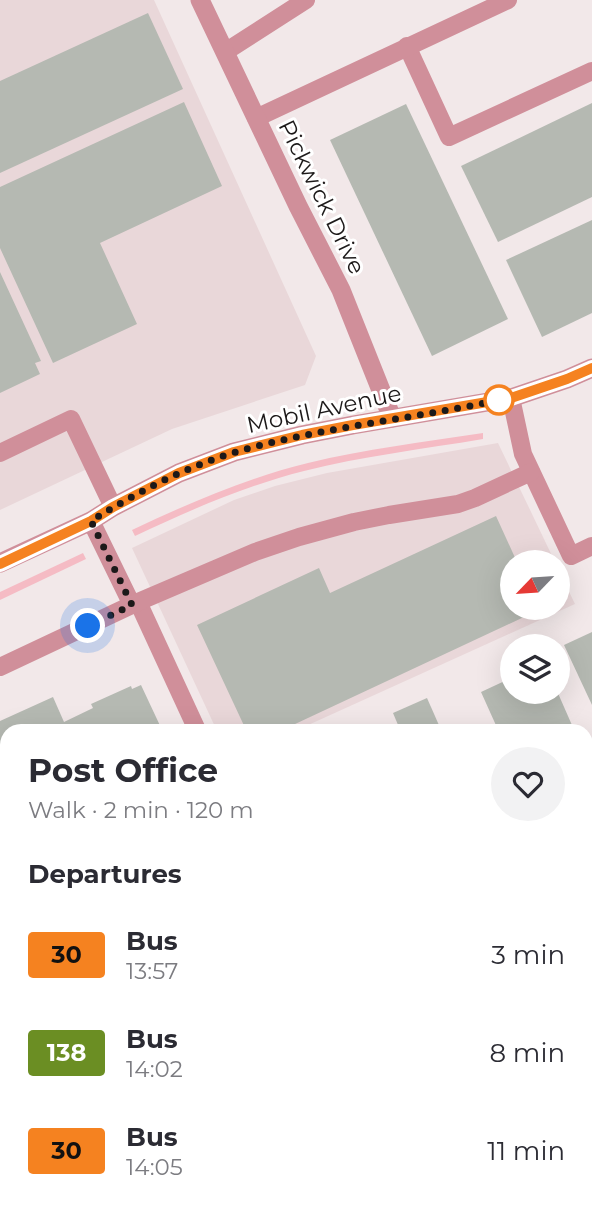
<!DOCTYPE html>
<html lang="en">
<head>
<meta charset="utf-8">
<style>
  :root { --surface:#fff; --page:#f2f2f3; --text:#2b2b33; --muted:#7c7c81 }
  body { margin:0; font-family:Montserrat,sans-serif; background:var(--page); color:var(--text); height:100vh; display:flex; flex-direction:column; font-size:26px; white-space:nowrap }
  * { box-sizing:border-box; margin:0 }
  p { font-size:23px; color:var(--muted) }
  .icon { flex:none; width:38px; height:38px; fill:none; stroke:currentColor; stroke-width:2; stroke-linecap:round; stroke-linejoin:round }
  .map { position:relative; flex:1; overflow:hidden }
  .sheet { position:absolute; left:0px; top:724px; width:593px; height:492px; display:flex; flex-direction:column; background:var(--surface); border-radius:21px 21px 0 0; box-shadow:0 7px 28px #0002 }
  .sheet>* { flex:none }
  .badge { padding:0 14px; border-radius:5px; font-size:24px; line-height:46px }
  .needle { width:46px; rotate:245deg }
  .tools { position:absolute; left:500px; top:550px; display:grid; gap:14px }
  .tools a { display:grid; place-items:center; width:70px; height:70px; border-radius:50%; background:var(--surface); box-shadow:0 7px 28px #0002; font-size:35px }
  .you { position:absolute; width:35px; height:35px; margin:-18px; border:5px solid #fff; border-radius:50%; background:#1a73e8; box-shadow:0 0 0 10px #1a73e833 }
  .map>.badge { position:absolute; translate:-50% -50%; box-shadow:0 0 0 4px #fff }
  h2 { padding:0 28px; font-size:26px; line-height:63px }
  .round { display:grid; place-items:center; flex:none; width:74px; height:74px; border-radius:37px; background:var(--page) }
  .headline { display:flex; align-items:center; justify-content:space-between; height:119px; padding:0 28px }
  h1 { font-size:33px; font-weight:700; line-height:52px }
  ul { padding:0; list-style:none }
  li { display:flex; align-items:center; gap:21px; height:98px; padding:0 28px }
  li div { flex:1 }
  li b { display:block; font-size:26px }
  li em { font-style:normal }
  li .badge { min-width:77px; font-weight:700; text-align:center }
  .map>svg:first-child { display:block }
</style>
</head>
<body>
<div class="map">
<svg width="592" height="1216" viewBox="0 0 592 1216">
  <rect width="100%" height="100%" fill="#f2e8e9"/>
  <!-- built -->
  <g fill="#e9d7d9">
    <polygon points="0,0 154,0 316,356 305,385 172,429 0,510"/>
    <polygon points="498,443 555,562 513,562 513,607 558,607 558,569 575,604 295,731 217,731 132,548 234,500 275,486 327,473"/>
  </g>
  <!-- green -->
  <g fill="#f5bbc4">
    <path d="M 483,433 L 483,439 C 424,449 363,456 304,471 C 245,486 190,510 135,536 L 132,530 C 189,503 247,478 308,463 C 365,449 424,442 483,433 Z"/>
    <polygon points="83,553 86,559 0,600 0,592"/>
  </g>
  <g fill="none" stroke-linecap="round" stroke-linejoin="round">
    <!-- stream -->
    <g stroke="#a05e6a" stroke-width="10">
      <polyline points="0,901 7,916"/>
      <polyline points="145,1209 149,1216"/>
    </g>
  </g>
  <!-- building -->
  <g fill="#b5b9b2">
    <polygon points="148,13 183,89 0,173 0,81"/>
    <polygon points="184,102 222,186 100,243 137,324 53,363 0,248 0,187"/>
    <polygon points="592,103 592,197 498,242 461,166"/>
    <polygon points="406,104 508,319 432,356 330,140"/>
    <polygon points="592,220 592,313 542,337 506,260"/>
    <polygon points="0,272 41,361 35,363 40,374 0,393"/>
    <polygon points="496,516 517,562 513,562 513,607 538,607 539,610 278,732 247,732 197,625 319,568 330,593"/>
    <polygon points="592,632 592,705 564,645"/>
    <polygon points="513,677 513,691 557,691 575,732 499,732 481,692"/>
    <polygon points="141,685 163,732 7,732 7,811 2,801 5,799 0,787 0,721 53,697 64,722 93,708 91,704 131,686 132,689"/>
    <polygon points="427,698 442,732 401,732 393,713"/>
    <polygon points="592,881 592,970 589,963 586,965 586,901 591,899 586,889 586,884"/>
    <polygon points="591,1054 592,1056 592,1133 586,1121 586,1056"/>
    <polygon points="284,1209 329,1209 333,1216 270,1216"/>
  </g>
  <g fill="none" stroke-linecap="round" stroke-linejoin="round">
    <!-- service -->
    <g stroke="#d08f9a" stroke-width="18">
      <polyline points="407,46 449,137 592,71"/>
      <polyline points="225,52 306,0"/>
      <polyline points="256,118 508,0"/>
      <polyline points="511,398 523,454 571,556 592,546"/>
      <polyline points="0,453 71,419 113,507"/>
      <polyline points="91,521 132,605"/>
      <polyline points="138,602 198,732"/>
      <polyline points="0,667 138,602 255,552 299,537 354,522 389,515 458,504 475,498 531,472"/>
    </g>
    <!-- minor -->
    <g stroke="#d08f9a" stroke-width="19">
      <polyline points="200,0 298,206 341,290 392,418"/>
      <polyline points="0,563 91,521 113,507 179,473 234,452 302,435 353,425 511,398 567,379 592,368"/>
      <polyline points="586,808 592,805"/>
      <polyline points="400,1209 404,1216"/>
      <polyline points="581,1216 592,1211"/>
    </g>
    <!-- secondary -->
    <g stroke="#bd6073" stroke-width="19">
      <polyline points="0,1060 7,1075"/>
      <polyline points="0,1165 7,1180"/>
      <polyline points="20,1209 24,1216"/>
      <polyline points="70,1209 73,1216"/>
    </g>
  </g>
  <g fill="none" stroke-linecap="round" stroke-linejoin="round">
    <!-- line casing -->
    <g stroke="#fff" stroke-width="16">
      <polyline id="line" points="0,564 91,521 113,507 179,473 234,452 302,435 353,425 511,398 567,379 592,368"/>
    </g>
    <!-- line -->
    <use href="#line" stroke="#f58220" stroke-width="10"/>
    <!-- walk -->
    <path stroke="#1c1919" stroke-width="7" stroke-dasharray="0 12.6" d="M 88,626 L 132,605 L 91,521 C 136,493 185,467 236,452 C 322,427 412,419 499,400"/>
  </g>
  <!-- markers -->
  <circle fill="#fff" stroke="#f58220" stroke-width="3.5" cx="499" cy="400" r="14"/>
  <g text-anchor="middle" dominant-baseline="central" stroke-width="6" stroke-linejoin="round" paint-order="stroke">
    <!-- street labels -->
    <g font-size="23" fill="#1c1919" stroke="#fff">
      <text transform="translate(322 197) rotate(64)">Pickwick Drive</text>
      <text transform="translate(324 409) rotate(-12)">Mobil Avenue</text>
    </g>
  </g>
</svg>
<div class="tools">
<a><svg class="needle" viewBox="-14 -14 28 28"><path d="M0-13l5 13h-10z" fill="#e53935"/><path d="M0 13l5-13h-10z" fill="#7c7c81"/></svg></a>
<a><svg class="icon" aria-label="layers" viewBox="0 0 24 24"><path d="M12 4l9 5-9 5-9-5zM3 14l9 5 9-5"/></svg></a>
</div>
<div class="you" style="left:88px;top:626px"></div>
<section class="sheet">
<div class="headline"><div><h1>Post Office</h1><p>Walk · 2 min · 120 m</p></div><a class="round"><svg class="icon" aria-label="heart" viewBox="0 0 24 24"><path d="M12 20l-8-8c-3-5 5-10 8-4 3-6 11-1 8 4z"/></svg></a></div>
<h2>Departures</h2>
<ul>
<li><span class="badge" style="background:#f58220;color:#111">30</span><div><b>Bus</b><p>13:57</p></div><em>3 min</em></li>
<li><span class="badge" style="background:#6b8e23;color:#fff">138</span><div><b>Bus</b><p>14:02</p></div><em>8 min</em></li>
<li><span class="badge" style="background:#f58220;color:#111">30</span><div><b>Bus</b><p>14:05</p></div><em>11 min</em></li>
</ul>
</section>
</div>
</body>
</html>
